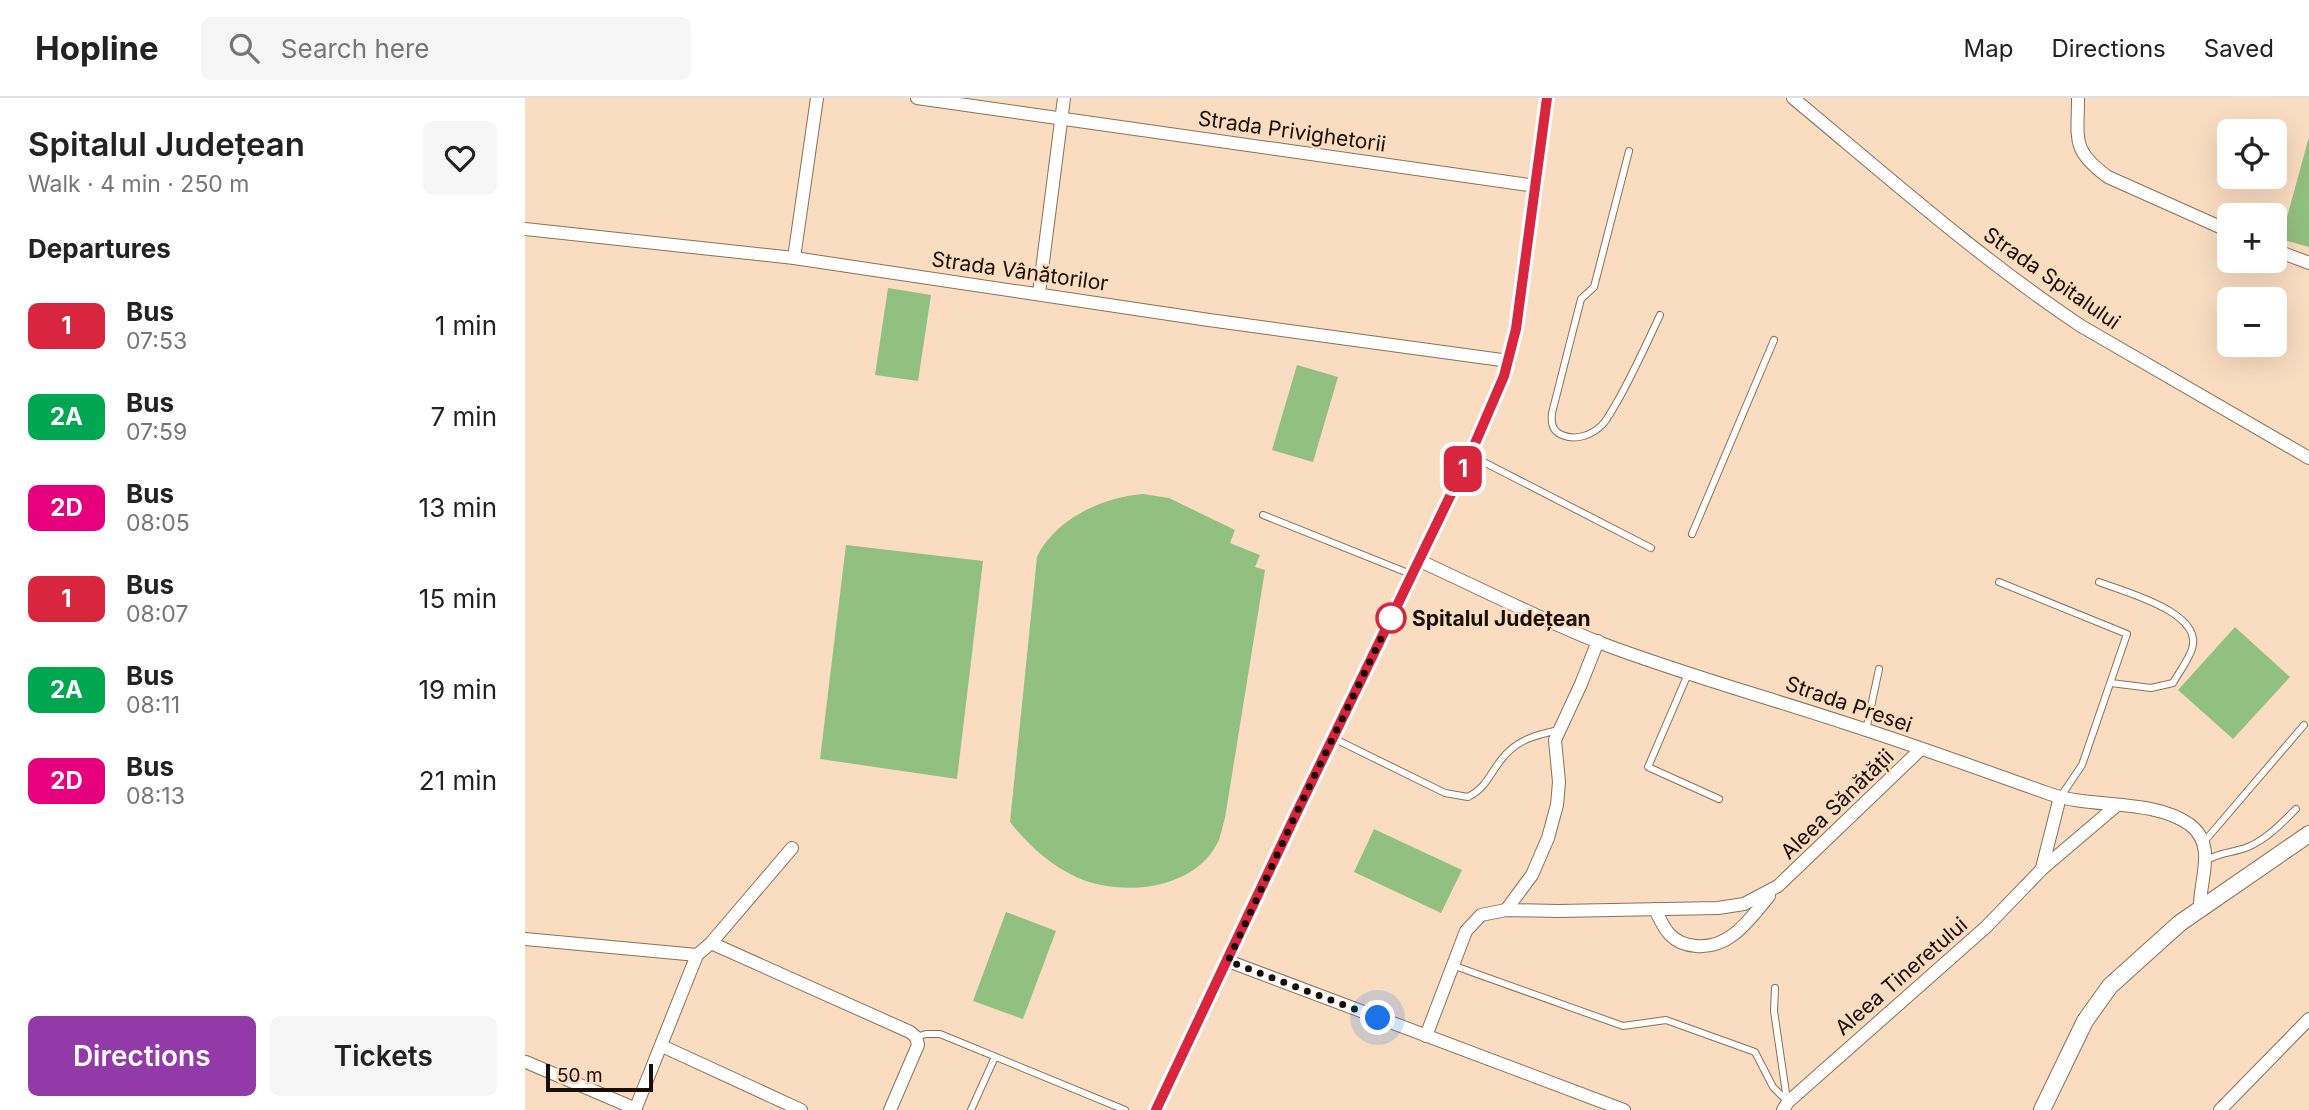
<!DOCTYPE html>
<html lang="en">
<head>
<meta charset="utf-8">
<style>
  :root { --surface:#fff; --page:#f6f6f6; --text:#222; --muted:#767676; --line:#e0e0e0; --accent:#923ba8 }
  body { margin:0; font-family:Inter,sans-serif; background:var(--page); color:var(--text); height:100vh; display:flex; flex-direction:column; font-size:26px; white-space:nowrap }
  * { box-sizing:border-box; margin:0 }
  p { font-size:23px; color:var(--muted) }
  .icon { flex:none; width:38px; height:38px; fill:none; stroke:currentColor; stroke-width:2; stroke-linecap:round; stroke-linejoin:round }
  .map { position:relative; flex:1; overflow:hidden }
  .sheet { display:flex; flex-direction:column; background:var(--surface); width:525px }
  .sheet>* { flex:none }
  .badge { padding:0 14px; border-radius:10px; font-size:24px; line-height:46px }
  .controls { position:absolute; left:1692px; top:21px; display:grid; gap:14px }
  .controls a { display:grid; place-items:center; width:70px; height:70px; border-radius:10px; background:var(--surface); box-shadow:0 7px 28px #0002; font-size:35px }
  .scale { position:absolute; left:21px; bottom:18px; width:107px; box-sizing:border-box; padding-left:7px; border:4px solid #190f06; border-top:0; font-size:19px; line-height:24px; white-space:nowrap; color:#190f06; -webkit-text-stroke:5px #faddc1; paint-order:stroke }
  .you { position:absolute; width:35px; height:35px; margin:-18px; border:5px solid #fff; border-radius:50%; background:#1a73e8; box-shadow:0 0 0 10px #1a73e833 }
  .map>.badge { position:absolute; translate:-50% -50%; box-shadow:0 0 0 4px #fff }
  h2 { padding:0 28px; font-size:26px; line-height:63px }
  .round { display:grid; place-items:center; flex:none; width:74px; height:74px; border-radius:10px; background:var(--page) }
  .head { display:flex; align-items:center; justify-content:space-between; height:119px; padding:0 28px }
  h1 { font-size:33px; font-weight:600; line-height:52px }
  .action { display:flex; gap:14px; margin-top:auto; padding:14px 28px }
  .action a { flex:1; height:80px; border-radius:10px; background:var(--accent); color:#fff; font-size:28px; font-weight:600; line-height:80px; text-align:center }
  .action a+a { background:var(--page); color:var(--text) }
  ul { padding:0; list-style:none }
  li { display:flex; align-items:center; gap:21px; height:91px; padding:0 28px }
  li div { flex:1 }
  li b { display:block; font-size:26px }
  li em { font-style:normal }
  li .badge { min-width:77px; font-weight:700; text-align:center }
  header { display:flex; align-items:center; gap:42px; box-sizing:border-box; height:98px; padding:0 35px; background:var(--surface); border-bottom:2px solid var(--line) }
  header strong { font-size:33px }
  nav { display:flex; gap:38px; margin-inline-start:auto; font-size:24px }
  .search { width:490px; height:63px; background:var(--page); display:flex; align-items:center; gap:18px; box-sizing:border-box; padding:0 24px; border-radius:10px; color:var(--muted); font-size:26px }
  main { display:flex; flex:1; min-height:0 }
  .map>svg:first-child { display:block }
</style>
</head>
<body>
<header>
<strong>Hopline</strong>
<div class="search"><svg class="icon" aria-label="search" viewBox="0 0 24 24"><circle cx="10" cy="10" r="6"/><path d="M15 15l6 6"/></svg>Search here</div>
<nav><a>Map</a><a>Directions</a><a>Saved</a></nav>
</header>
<main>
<section class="sheet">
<div class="head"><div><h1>Spitalul Județean</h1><p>Walk · 4 min · 250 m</p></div><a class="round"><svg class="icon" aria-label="heart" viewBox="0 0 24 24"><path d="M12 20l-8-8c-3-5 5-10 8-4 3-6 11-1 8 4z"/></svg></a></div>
<h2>Departures</h2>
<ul>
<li><span class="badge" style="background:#d7263d;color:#fff">1</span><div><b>Bus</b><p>07:53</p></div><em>1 min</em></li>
<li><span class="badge" style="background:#00a651;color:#fff">2A</span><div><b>Bus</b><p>07:59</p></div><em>7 min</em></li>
<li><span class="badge" style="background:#e6007e;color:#fff">2D</span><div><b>Bus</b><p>08:05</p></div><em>13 min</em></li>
<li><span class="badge" style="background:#d7263d;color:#fff">1</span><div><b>Bus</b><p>08:07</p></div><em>15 min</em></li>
<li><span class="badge" style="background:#00a651;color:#fff">2A</span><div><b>Bus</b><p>08:11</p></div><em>19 min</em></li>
<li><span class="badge" style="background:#e6007e;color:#fff">2D</span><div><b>Bus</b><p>08:13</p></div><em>21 min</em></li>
</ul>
<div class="action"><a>Directions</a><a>Tickets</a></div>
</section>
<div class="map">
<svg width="1784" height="1012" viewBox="0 0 1784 1012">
  <rect width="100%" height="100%" fill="#faddc1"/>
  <!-- green -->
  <g fill="#92c081">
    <polygon points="1784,39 1784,149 1756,141"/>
    <polygon points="363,190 406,197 393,283 350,277"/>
    <polygon points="772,267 813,279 788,364 747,352"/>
    <path d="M 618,396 L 644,400 L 710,432 L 705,445 L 735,457 L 730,469 L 740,472 L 700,720 C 697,729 696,739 692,746 C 667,793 595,799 551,779 C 525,767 503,747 485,724 L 512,459 C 530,421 578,399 618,396 Z"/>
    <polygon points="321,447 458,463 432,681 295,661"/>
    <polygon points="1710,529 1765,579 1708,641 1653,592"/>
    <polygon points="849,731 937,772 916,815 829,774"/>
    <polygon points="481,814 531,833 498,921 448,903"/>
  </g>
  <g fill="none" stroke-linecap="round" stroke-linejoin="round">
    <!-- service casing -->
    <g stroke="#8a7057" stroke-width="8">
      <g id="service">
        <path d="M 1104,53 L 1069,189 L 1056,201 L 1027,315 C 1026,325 1027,333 1037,337 C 1051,343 1067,337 1077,327 C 1083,321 1087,312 1092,304 C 1108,276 1121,247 1135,217"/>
        <polyline points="945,357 1126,450"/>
        <polyline points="738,417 888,477"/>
        <polyline points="1167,436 1249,242"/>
        <polyline points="1474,484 1602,536 1557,667 1536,698"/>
        <path d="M 1574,484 C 1599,494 1679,514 1667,551 C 1663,563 1654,574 1648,585 L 1626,590 L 1586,585"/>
        <polyline points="1163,576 1123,669 1194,701"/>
        <polyline points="1341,632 1354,571"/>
        <path d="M 808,640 L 920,695 L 943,699 C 961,690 964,677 976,662 C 991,642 1010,637 1034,632"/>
        <polyline points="1678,745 1779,627"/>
        <path d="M 1681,763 C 1693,754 1709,755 1723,749 C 1742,741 1757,725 1771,711"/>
        <polyline points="927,867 1098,928 1141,922 1230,954 1248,989 1263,1004"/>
        <polyline points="1250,890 1249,913 1262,1002"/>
        <polyline points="391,939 401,936 415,936 600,1012"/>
        <polyline points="446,1012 470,959"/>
      </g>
    </g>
    <!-- minor casing -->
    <g stroke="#8a7057" stroke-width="14">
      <g id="minor">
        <polyline points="392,0 1011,88"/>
        <path d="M 1268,0 C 1362,78 1454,160 1556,228 L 1784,360"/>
        <path d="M 1553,0 C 1553,42 1546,52 1583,79 L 1704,133"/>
        <polyline points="0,131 269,160 684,222 984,263"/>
        <polyline points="1750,152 1784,165"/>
        <polyline points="269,160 292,0"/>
        <polyline points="514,195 539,0"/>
        <path d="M 895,463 C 954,490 1013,520 1073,544 C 1154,575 1238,598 1320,625 C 1389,647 1457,672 1525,696 C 1568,711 1626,700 1664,726 C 1693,747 1674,782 1675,810"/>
        <polyline points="1517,770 1535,699"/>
        <path d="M 1130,811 C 1139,831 1146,846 1171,848 C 1205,851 1224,822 1244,798"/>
        <polyline points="981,812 1007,777 1023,740 1032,707 1034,684 1030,642 1056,586 1073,543"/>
        <polyline points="0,841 172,857"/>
        <polyline points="186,845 385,934 391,939 393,947 365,1012"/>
        <polyline points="703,863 1099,1012"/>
        <polyline points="901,938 941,833 956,817 981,812 1033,813 1193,810 1219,806 1253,788 1396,651"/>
        <polyline points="137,948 276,1012"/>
        <polyline points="1,964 111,1011"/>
        <polyline points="110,1012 172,857 186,845 267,750"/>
        <polyline points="631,1012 771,716 945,357 979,278 991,231 1022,0"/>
        <polyline points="1258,1012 1263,1004 1461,829 1517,771 1591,708"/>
        <polyline points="1695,1012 1784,921"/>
      </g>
    </g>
    <!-- tertiary casing -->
    <g stroke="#8a7057" stroke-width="18">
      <polyline id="tertiary" points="1517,1012 1560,923 1585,888 1655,825 1784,736"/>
    </g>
    <!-- service -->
    <use href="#service" stroke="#fff" stroke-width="6"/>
    <!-- minor -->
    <use href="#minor" stroke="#fff" stroke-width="12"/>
    <!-- tertiary -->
    <use href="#tertiary" stroke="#fff" stroke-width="16"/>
  </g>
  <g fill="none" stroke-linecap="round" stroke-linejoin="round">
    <!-- line casing -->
    <g stroke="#fff" stroke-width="16">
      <polyline id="line" points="631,1012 771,716 945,357 979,278 991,231 1022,0"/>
    </g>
    <!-- line -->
    <use href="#line" stroke="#d7263d" stroke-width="10"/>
    <!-- walk -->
    <polyline stroke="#190f06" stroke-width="7" stroke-dasharray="0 12.6" points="853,920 703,863 771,716 866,520"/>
  </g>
  <!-- markers -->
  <circle fill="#fff" stroke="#d7263d" stroke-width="3.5" cx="866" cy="520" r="14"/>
  <g text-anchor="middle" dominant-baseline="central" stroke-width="5" stroke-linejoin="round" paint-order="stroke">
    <!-- street labels -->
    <g font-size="21" fill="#190f06" stroke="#faddc1">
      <text transform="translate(767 33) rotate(8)">Strada Privighetorii</text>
      <text transform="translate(495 173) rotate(8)">Strada Vânătorilor</text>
      <text transform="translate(1527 180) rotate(35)">Strada Spitalului</text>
      <text transform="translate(1324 606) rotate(19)">Strada Presei</text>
      <text transform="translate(1312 706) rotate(-44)">Aleea Sănătății</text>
      <text transform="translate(1376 878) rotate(-41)">Aleea Tineretului</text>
    </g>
    <!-- stop labels -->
    <g font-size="21" font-weight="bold" fill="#190f06" stroke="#faddc1" text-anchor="start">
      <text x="887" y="520">Spitalul Județean</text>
    </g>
  </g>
</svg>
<div class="controls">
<a><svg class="icon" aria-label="locate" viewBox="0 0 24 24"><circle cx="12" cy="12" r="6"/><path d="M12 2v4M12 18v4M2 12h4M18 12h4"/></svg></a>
<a>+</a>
<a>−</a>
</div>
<div class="scale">50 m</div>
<div class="you" style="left:853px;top:920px"></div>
<b class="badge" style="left:938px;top:371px;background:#d7263d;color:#fff">1</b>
</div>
</main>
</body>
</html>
